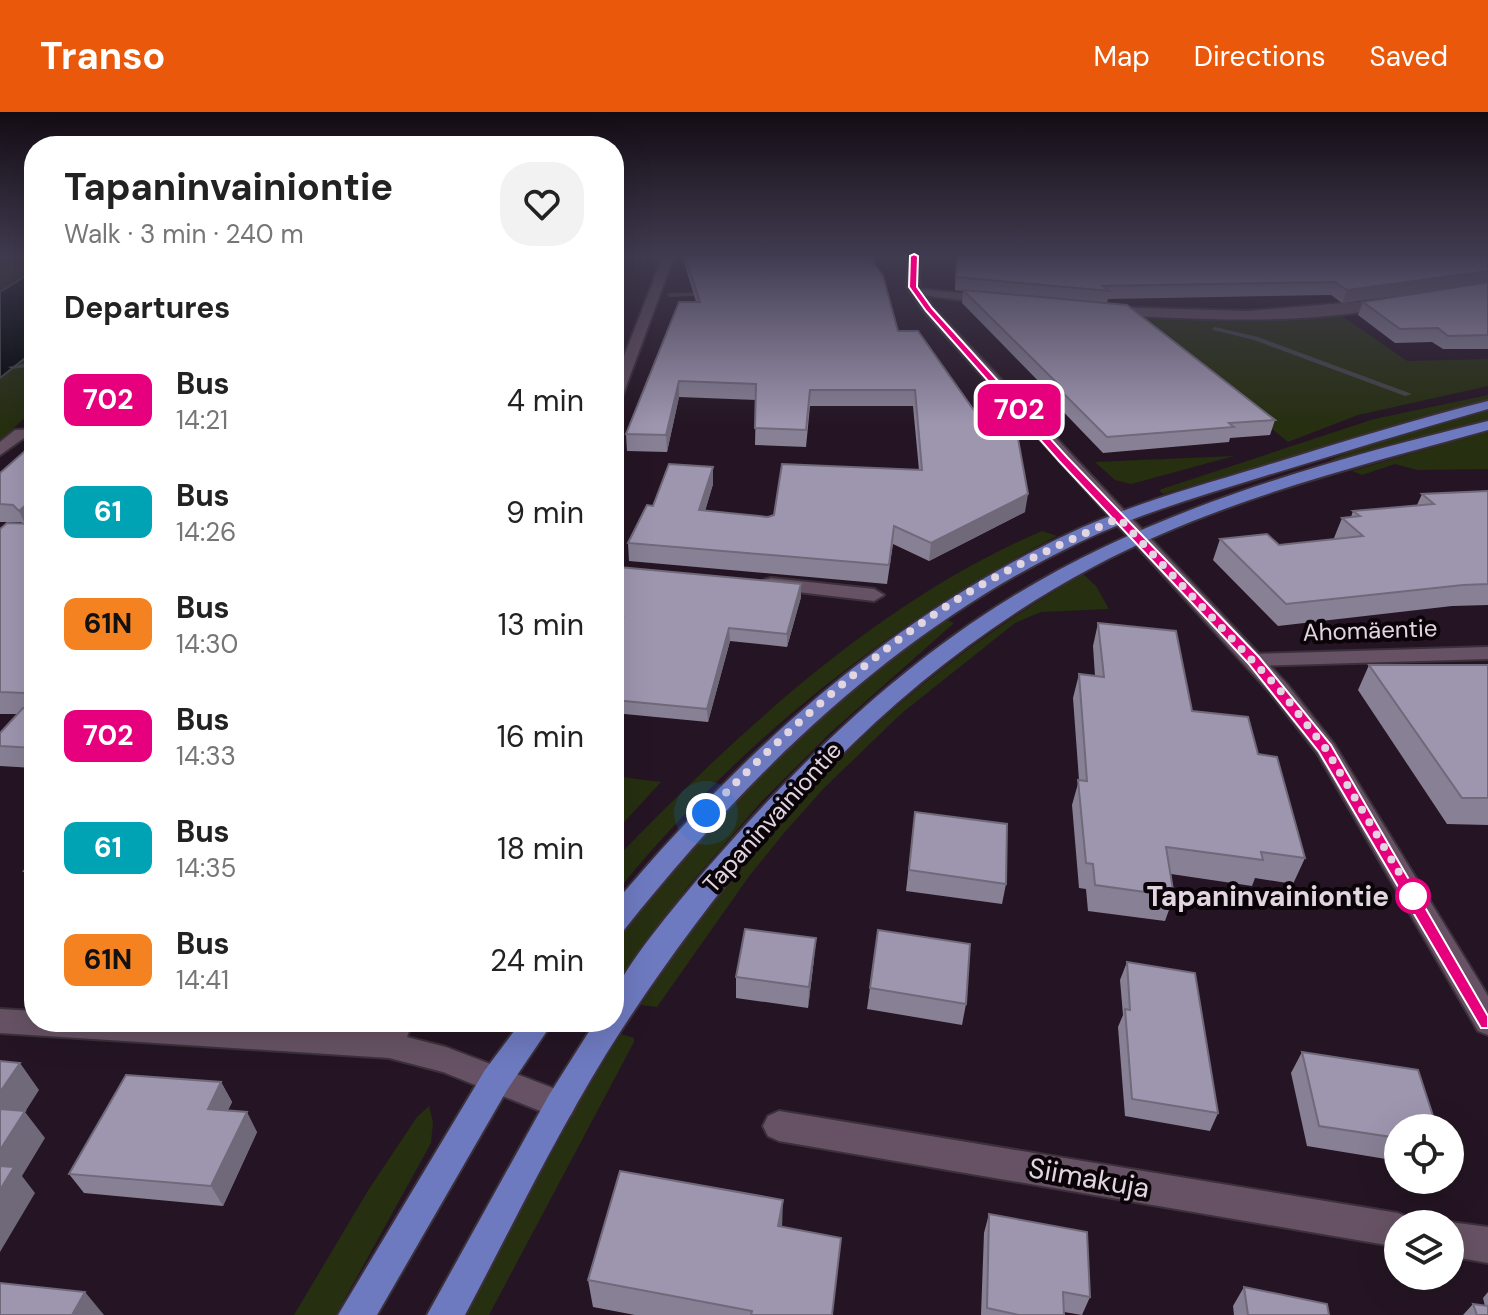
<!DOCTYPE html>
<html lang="en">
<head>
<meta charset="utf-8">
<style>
  :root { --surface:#fff; --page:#f2f2f2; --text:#222; --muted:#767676; --accent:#ea580c }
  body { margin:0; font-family:"DM Sans",sans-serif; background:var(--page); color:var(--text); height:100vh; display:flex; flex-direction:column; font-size:30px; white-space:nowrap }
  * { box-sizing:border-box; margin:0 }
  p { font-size:26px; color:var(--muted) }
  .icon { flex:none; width:44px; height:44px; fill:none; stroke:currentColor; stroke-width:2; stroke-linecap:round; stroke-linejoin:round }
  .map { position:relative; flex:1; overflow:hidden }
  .panel { position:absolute; left:24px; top:24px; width:600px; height:896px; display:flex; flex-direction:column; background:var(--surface); border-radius:32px; box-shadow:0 8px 32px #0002 }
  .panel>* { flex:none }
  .badge { padding:0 16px; border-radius:12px; font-size:28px; line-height:52px }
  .buttons { position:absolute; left:1384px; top:1002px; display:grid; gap:16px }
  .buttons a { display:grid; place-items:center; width:80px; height:80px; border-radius:50%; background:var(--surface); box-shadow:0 8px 32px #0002; font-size:40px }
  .you { position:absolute; width:40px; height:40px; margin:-20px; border:6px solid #fff; border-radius:50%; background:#1a73e8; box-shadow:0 0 0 12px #1a73e833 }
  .map>.badge { position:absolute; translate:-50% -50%; box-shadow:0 0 0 4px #fff }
  h2 { padding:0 40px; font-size:30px; line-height:72px }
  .round { display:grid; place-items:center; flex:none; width:84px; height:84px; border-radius:32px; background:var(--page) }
  .summary { display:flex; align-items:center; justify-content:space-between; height:136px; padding:0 40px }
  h1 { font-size:38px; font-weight:700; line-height:60px }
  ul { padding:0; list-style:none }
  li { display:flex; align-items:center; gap:24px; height:112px; padding:0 40px }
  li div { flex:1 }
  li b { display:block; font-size:30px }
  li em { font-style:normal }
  li .badge { min-width:88px; font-weight:700; text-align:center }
  header { display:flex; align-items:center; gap:48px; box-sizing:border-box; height:112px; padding:0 40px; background:var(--accent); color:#fff }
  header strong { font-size:38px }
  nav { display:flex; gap:44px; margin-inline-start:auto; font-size:28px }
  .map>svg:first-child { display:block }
</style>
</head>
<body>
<header>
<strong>Transo</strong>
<nav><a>Map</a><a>Directions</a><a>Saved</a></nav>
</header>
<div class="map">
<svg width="1488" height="1203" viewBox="0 0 1488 1203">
  <rect width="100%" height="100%" fill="#251524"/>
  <!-- green -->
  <g fill="#262f10">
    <polygon points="0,144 34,144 34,159 0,180"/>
    <polygon points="1339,202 1407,249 1488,247 1488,274 1358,303 1288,330 1132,203"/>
    <polygon points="34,239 34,297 0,329 0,266"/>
    <polygon points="1488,283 1488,288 1163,382 1159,378 1374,307"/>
    <polygon points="1488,298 1488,308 1336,351 1330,348 1366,333"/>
    <polygon points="1488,319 1488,357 1417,358 1395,352 1362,363 1352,359"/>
    <polygon points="1234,344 1131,372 1115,368 1095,350"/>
    <path d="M 1042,419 L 1057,424 C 887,512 735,633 614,783 L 614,749 L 622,740 C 742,617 880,488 1042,419 Z"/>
    <path d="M 1083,462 L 1096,474 L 1109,497 L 1041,500 L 1015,511 L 902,601 L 824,676 L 784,721 L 750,763 L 657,895 L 641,893 C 757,714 898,569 1083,462 Z"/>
    <polygon points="945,507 954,511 830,621 762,689 690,772 614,874 614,829 676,751 769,653 856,573"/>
    <polygon points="614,664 661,670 614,721"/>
    <polygon points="621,922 634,926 634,930 489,1203 465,1203 585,979"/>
    <polygon points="429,994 433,1010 431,1031 336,1203 294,1203 369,1077 417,1005"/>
  </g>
  <!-- water -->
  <polygon fill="#000607" stroke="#444448" stroke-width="2" points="34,159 34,239 0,266 0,180"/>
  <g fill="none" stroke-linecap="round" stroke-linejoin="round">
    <!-- stream -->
    <g fill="#444448" fill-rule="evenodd">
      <polygon points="710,180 713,182 712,183 670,185 667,183 670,181"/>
      <polygon points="1215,215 1258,225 1412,282 1405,284 1254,228 1213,218 1212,217"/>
      <polygon points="34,250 34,254 12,257 8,255"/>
    </g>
    <!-- minor casing -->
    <g stroke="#3c303b" stroke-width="4">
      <g id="minor">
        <polygon points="663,144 674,144 621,288 614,292 614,270"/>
        <polygon points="918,177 992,184 998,188 992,192 914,182 914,178"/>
        <path d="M 1391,187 L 1395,188 L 1395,194 C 1302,214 1201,207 1106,203 L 1100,199 L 1106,195 L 1248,199 Z"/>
        <polygon points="34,317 34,327 24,326 0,343 0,330 15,318"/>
        <polygon points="771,466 874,477 884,483 874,489 764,476 762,472 764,468"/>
        <polygon points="1488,535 1488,547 1254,554 1244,548 1254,542"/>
        <polygon points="0,897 34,899 34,910 223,910 379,919 382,910 412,910 407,925 446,935 571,983 576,993 571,1003 560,1007 443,960 389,946 0,921"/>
        <polygon points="779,999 1398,1101 1410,1106 1413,1112 1398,1112 1398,1135 779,1029 768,1024 763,1014 768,1004"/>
        <polygon points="1450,1110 1488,1115 1488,1151 1450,1144 1450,1112 1444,1112"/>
      </g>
    </g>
    <!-- tertiary casing -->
    <g stroke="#3c303b" stroke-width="4">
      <polygon id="tertiary" points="909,144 919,144 919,175 933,195 1287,572 1334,632 1488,884 1488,923 1478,919 1317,641 1271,582 925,201 907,175"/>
    </g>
    <!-- primary casing -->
    <g stroke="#3c303b" stroke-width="4">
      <g id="primary">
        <path d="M 1488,289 L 1488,297 C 1414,318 1341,341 1268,363 C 1204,383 1140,401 1080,430 C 895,518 750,660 624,818 L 614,822 L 614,792 C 741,641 887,508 1066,423 C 1128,393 1195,375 1261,355 C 1336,332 1412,308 1488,289 Z"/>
        <path d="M 1488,309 L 1488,318 C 1355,355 1216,389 1093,455 C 893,561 745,730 622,917 C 563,1008 516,1107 465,1203 L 427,1203 L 549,983 L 595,910 L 614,910 C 614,901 612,888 615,880 C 630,846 684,783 709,754 C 798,652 896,556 1012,485 C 1156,396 1326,349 1488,309 Z"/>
        <polygon points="521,910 553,910 507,978 377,1203 338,1203 485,958"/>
      </g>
    </g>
    <!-- minor -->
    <use href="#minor" fill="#665264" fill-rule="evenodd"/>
    <!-- tertiary -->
    <use href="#tertiary" fill="#665264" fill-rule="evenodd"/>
    <!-- primary -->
    <use href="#primary" fill="#6e7ac0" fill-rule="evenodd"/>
  </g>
  <!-- wall -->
  <g fill="#888196">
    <polygon points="682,144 874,144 873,151 898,219 1025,400 929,449 893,432 887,472 629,449 628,431 653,394 713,355 713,372 705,399 768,405 919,358 913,294 810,294 806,335 755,333 756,288 679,285 667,340 627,339 626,322 696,190"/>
    <polygon points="956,144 1488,144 1488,237 1443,237 1432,230 1395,231 1358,203 1363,190 1440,178 1342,191 1331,183 1108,187 1107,191 1275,308 1270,323 1230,326 1229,330 1103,341 1052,288 1053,284 962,191 963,179 955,178"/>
    <polygon points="614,168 621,205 622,220 614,220"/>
    <polygon points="0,361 32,412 34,412 34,656 0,654 0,621 17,602 0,602 0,417 22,411 21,410 0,410"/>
    <polygon points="1488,379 1488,493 1452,494 1278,514 1213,448 1220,427 1279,433 1335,427 1334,426 1342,406 1351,405 1353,399 1417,393 1422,382"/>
    <polygon points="614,465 801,472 801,485 787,535 730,529 708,610 614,601 614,528 619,517 614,516"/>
    <polygon points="1098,511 1192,599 1258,642 1305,746 1293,772 1255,766 1252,774 1171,762 1174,784 1165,809 1088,799 1086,777 1079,776 1072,693 1079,668 1073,586 1079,562 1095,564 1093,534"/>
    <polygon points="1369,553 1488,553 1488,713 1447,712 1358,578"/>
    <polygon points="915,700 1006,772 1002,792 906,779"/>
    <polygon points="34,747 34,776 24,759"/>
    <polygon points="814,847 808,896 736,886 736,865"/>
    <polygon points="1127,850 1218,1001 1210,1019 1125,1004 1118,915 1123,903 1120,868"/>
    <polygon points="870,876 966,892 962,913 867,897"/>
    <polygon points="1302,940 1398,1016 1398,1049 1307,1034 1291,961"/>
    <polygon points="221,970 232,990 228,998 257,1020 223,1094 84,1081 69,1062"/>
    <polygon points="989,1102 1090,1185 1082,1203 1064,1200 1064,1203 981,1203 984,1121"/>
    <polygon points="782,1115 832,1203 635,1203 593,1195 588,1168"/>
    <polygon points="1244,1175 1329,1203 1234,1203 1233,1194"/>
    <polygon points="1488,1180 1488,1203 1463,1203 1473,1192 1485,1194 1483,1186"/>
  </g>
  <!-- shaded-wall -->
  <g fill="#6f697a">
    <polygon points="1488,159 1488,171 1342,191 1347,178"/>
    <polygon points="679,269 679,285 667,340 666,323"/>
    <polygon points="713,355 713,372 700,416 699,398"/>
    <polygon points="1028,382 1025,400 929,449 931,431"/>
    <polygon points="34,386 34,410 27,416 19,399"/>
    <polygon points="801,472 801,485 787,535 787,522"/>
    <polygon points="729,516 730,529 708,610 707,597"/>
    <polygon points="34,571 34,599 25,581"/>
    <polygon points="816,826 814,847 808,896 809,875"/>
    <polygon points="20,951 39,978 25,1000 45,1026 22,1064 35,1081 0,1140 0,980"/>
    <polygon points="221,970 232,990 219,1017 208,997"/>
    <polygon points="247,1000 257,1020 223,1094 211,1074"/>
    <polygon points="783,1088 782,1116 778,1114"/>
    <polygon points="85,1180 104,1203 72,1203"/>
  </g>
  <!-- building -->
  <g fill="#9e96af" stroke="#6f697a" stroke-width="2">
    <polygon points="685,144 869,144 883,164 898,219 918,219 978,304 1014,305 1028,382 931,431 894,414 889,453 628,431 647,393 653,394 669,352 713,355 699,398 768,405 774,403 782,352 922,358 915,278 810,278 806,318 755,316 756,272 679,269 666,323 626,322 679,190 700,190"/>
    <polygon points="957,144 1488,144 1488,159 1347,178 1335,170 1103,174 1109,179 956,165"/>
    <polygon points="614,168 621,205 614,205"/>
    <polygon points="1488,170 1488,223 1448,224 1438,216 1400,217 1363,190"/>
    <polygon points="963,178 1127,193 1275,308 1229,311 1234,315 1107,325 1055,273 1059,273"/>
    <polygon points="34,331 34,386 19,399 13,393 0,392 0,361"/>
    <polygon points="1488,379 1488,472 1463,473 1286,492 1220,427 1267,422 1279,433 1363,424 1342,406 1360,404 1353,399 1434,392 1422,382"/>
    <polygon points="7,411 34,412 34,571 25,581 0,580 0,417"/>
    <polygon points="619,455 801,472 787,522 729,516 707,597 614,588 614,528 623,505 614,504 614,465"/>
    <polygon points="1098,511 1176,519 1192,599 1248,605 1258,642 1277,645 1305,746 1261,740 1263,748 1166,735 1174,784 1095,773 1093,752 1086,751 1078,668 1087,669 1079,562 1104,565"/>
    <polygon points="1369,553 1488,553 1488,686 1462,686"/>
    <polygon points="23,596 34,597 34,636 0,634 0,621"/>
    <polygon points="915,700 1007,712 1006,772 909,758"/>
    <polygon points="34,747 34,760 24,759"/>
    <polygon points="745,817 816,826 809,875 736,865"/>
    <polygon points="878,818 970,832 966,892 870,876"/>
    <polygon points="1127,850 1195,861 1218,1001 1132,987 1125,897 1130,898"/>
    <polygon points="1302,940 1418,958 1437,1016 1398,1016 1398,1026 1319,1014"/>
    <polygon points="0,949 20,951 0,980"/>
    <polygon points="126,963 221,970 208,997 247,1000 211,1074 69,1062"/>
    <polygon points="0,997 25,999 0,1038"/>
    <polygon points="0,1054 14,1055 0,1078"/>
    <polygon points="620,1059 783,1088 778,1114 841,1126 832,1203 751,1203 752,1199 588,1168"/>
    <polygon points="989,1102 1087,1120 1090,1185 1063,1180 1064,1203 1019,1203 987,1196"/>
    <polygon points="0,1171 85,1180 72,1203 0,1203"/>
    <polygon points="1244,1175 1327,1192 1329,1203 1248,1203"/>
    <polygon points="1473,1192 1488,1194 1488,1203 1477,1203"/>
  </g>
  <!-- sky -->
  <linearGradient id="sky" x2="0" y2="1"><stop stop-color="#140c14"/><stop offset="0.46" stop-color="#403b50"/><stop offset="1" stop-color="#403b50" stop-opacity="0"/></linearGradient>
  <rect width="1488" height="313" fill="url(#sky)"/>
  <!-- line -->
  <polygon fill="#e6007e" stroke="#fff" stroke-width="2" points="914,142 918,144 917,175 932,196 1067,345 1259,545 1331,633 1488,904 1488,916 1481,916 1319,640 1248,551 1059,349 926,199 909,175 910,144"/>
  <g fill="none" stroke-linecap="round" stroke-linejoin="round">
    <!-- walk -->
    <path stroke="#e1d5e0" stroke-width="8" stroke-dasharray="0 14.4" d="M 706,701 C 785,620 870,541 966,482 C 1014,453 1068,429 1119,406 L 1279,577 L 1326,637 L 1413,784"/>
  </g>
  <!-- markers -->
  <circle fill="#fff" stroke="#e6007e" stroke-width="4" cx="1413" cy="784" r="16"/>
  <g text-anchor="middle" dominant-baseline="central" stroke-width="8" stroke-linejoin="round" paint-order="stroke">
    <!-- street labels -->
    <g font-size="24" fill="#e1d5e0" stroke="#0a0409">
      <text transform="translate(1370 518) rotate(-2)">Ahomäentie</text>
      <text transform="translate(772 705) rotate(-48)">Tapaninvainiontie</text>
    </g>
    <!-- near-stop labels -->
    <g font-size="28" font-weight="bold" fill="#e1d5e0" stroke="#0a0409" text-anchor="end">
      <text x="1389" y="784">Tapaninvainiontie</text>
    </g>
    <!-- near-street labels -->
    <g font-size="28" fill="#e1d5e0" stroke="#0a0409">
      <text transform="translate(1089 1066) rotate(10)">Siimakuja</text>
    </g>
  </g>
</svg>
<div class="buttons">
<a><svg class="icon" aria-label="locate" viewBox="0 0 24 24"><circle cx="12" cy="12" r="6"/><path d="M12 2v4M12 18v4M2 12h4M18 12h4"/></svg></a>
<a><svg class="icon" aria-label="layers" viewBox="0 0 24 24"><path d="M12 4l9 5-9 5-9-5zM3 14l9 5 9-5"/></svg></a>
</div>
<div class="you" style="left:706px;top:701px"></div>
<b class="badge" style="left:1019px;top:298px;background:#e6007e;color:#fff">702</b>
<section class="panel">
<div class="summary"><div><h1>Tapaninvainiontie</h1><p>Walk · 3 min · 240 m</p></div><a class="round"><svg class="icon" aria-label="heart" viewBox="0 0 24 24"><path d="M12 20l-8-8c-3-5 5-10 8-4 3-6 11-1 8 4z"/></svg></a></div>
<h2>Departures</h2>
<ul>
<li><span class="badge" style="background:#e6007e;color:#fff">702</span><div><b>Bus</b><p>14:21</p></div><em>4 min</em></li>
<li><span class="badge" style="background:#00a3b4;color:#fff">61</span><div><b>Bus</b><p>14:26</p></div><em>9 min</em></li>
<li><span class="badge" style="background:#f58220;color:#111">61N</span><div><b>Bus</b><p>14:30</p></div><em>13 min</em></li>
<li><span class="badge" style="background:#e6007e;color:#fff">702</span><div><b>Bus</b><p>14:33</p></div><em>16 min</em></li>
<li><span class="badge" style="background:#00a3b4;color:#fff">61</span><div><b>Bus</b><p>14:35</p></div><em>18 min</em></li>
<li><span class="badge" style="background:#f58220;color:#111">61N</span><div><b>Bus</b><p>14:41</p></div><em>24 min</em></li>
</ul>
</section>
</div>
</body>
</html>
